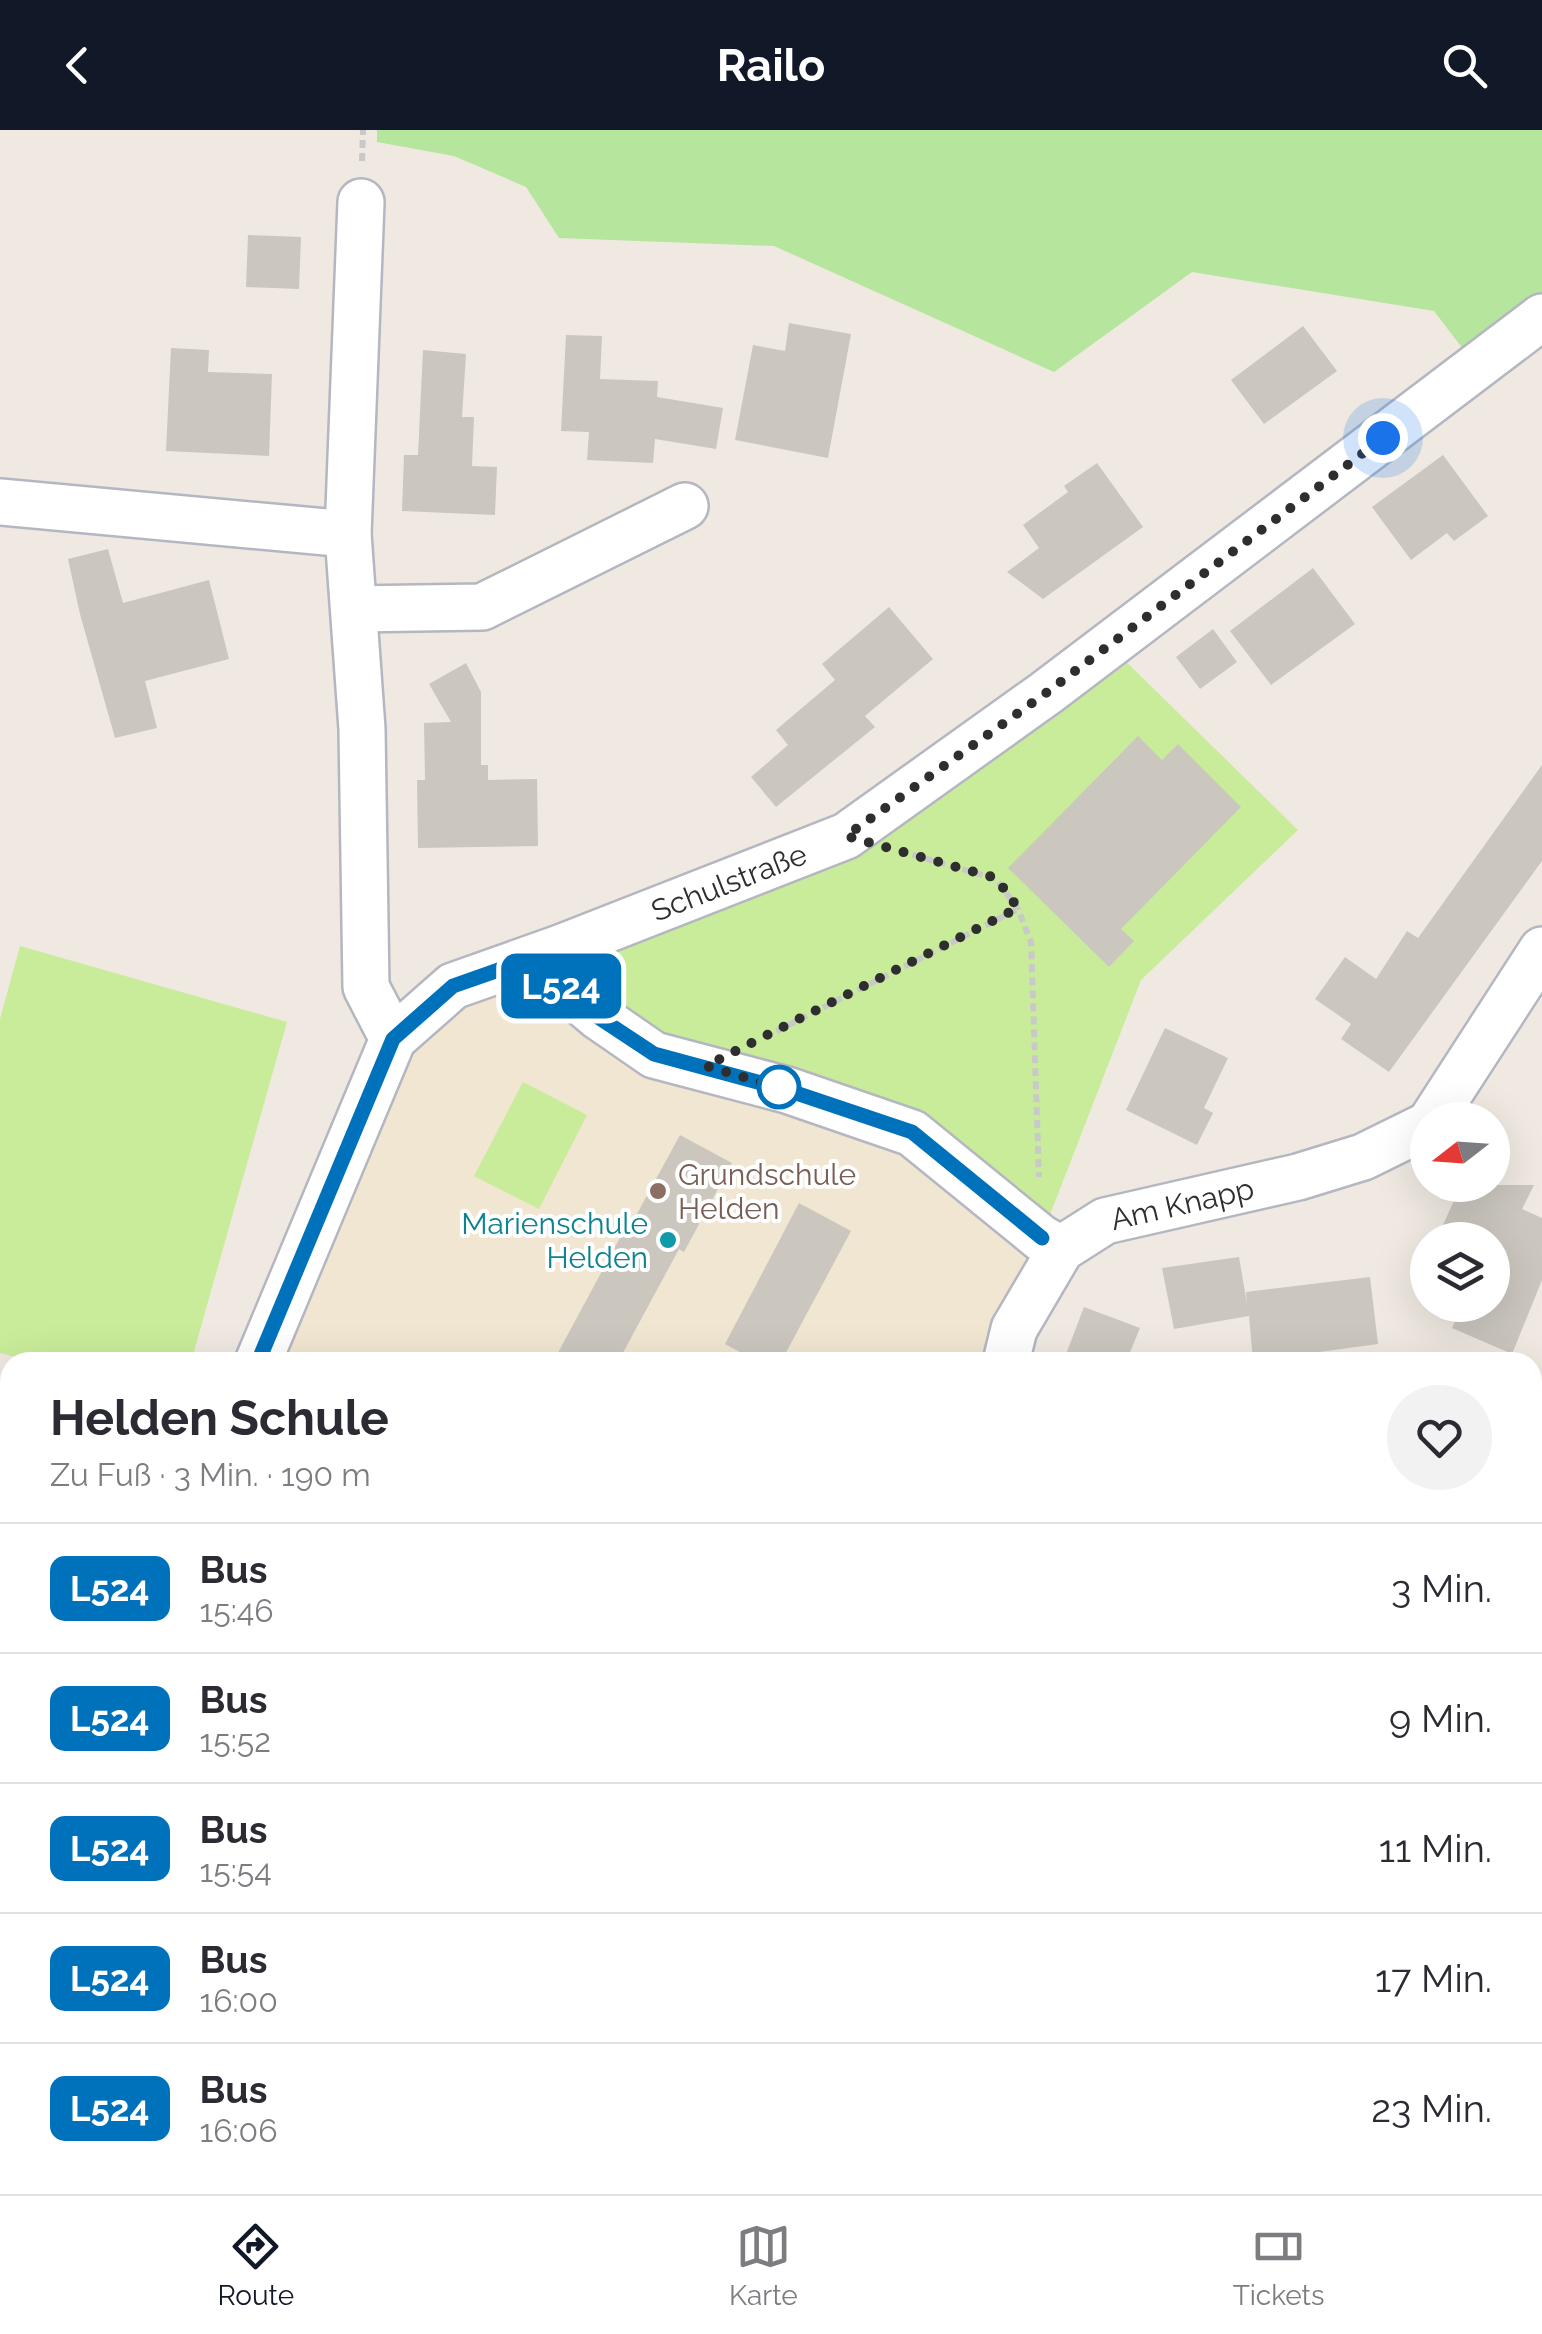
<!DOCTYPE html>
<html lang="de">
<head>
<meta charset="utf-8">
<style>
  :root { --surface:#fff; --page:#f2f2f3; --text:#2b2b33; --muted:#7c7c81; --line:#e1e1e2; --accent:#111827 }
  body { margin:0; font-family:Raleway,sans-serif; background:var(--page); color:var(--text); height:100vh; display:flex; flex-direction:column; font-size:38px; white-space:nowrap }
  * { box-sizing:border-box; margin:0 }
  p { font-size:32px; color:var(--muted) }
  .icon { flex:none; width:55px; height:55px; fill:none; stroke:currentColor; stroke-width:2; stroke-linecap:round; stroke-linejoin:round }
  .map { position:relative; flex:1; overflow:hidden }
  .drawer { position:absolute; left:0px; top:1222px; width:1542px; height:842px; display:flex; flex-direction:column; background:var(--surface); border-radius:30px 30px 0 0; box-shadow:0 10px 40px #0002 }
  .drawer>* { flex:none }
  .badge { padding:0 20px; border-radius:15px; font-size:35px; line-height:65px }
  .needle { width:65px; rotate:253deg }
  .fabs { position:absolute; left:1410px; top:972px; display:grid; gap:20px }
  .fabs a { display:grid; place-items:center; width:100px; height:100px; border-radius:50%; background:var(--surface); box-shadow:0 10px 40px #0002; font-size:50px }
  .you { position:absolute; width:50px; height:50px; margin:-25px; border:8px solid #fff; border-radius:50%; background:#1a73e8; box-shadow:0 0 0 15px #1a73e833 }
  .map>.badge { position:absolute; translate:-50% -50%; box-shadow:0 0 0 5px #fff }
  .round { display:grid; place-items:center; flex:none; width:105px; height:105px; border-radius:52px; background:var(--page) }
  .headline { display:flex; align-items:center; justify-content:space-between; height:170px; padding:0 50px }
  h1 { font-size:48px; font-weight:700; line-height:75px }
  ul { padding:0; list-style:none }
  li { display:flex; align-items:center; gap:30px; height:130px; padding:0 50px; border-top:2px solid var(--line) }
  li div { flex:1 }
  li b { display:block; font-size:38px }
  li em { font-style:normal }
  li .badge { min-width:110px; font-weight:700; text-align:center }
  header { display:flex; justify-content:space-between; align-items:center; height:130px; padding:0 50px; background:var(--accent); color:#fff; font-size:45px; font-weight:700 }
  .dock { display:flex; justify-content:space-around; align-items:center; height:140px; border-top:2px solid var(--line); background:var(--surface); font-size:28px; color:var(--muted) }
  .dock a { display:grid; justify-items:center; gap:5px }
  .dock .selected { color:var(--accent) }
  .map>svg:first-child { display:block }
</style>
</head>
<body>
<header><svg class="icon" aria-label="back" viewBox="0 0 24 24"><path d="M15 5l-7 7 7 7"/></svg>Railo<svg class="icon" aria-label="search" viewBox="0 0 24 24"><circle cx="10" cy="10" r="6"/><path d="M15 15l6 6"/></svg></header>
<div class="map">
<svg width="1542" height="2064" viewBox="0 0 1542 2064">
  <rect width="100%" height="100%" fill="#efe9e1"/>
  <!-- education -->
  <polygon fill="#f0e6d1" points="530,829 912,1003 1061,1119 1006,1232 258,1232 393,909"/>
  <!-- green -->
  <polygon fill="#b6e59e" points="377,0 1542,0 1542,187 1476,236 1434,181 1192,142 1054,242 774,116 559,108 526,57 454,26 377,12"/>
  <!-- pitch -->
  <g fill="#c9ec9a">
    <polygon points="1109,515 1298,700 1141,850 1041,1108 912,1003 599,887 560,818 846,706"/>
    <polygon points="20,816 287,892 191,1232 35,1232 0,1223 0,889"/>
    <polygon points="523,952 587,985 539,1079 474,1046"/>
  </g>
  <!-- building -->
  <g fill="#cbc7bf">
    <polygon points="248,105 301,107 299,159 246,157"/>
    <polygon points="789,193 851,204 828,328 735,310 753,215 785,221"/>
    <polygon points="1303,196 1337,241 1264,294 1231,250"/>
    <polygon points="566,205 602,206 600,249 658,251 657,267 723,278 716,319 655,309 653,333 587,330 589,302 561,301"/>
    <polygon points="171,218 209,220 208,242 272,244 269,326 166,321"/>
    <polygon points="423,220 466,224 462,287 474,287 472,336 497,337 495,385 402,381 404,325 418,325"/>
    <polygon points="1443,325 1488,386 1454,411 1447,403 1411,430 1372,377"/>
    <polygon points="1097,333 1143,397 1043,469 1007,442 1039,418 1023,395 1068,362 1064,356"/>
    <polygon points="108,419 123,473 209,450 229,529 145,551 157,598 115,608 80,484 68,429"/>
    <polygon points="1313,438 1355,494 1271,555 1230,501"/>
    <polygon points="889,477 933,529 865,586 875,597 776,677 751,647 788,615 776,600 835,550 822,534"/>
    <polygon points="1213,499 1237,532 1200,559 1176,527"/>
    <polygon points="466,533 481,562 481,635 488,635 488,650 537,649 538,716 418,718 417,650 425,650 424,593 451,592 429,554"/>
    <polygon points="1138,606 1162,630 1178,614 1241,677 1121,799 1134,811 1109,837 1008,738"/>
    <polygon points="1542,635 1542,731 1389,942 1341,909 1351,894 1315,869 1345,827 1376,849 1407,801 1418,808"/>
    <polygon points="1165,898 1228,928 1204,978 1213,983 1197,1015 1126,980"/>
    <polygon points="680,1005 732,1033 684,1122 679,1119 618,1232 553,1232 629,1091 632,1093"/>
    <polygon points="1461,1055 1534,1055 1522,1079 1542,1088 1542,1150 1512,1224 1452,1198 1462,1175 1492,1175 1492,1110 1477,1110 1443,1095"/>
    <polygon points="799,1073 851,1101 781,1232 758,1232 725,1214"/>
    <polygon points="1239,1127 1247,1174 1246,1162 1370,1147 1378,1214 1253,1231 1249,1186 1174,1199 1162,1138"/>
    <polygon points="1084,1177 1140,1198 1126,1232 1063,1232"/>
  </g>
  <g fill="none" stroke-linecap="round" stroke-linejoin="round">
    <!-- street casing -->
    <g stroke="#b4b7c1" stroke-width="50">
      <g id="street">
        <polyline points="361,72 348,404 362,599 366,857 393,909"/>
        <polyline points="0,372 348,404"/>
        <polyline points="354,479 482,477 685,376"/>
        <polyline points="530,829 599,887 654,925 787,960 912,1003 1041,1108 1061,1119"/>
        <polyline points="1432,990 1542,820"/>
        <path id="s1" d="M 258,1232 L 393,909 L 453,856 L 560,818 L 846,706 L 1046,563 L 1542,187"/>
        <path id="s2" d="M 1006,1232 L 1014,1199 L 1061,1119 L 1105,1091 L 1298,1047 L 1363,1027 L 1428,995"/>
        <polyline points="1532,1591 1542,1591"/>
        <polyline points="0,1846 10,1831"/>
        <polyline points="197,2055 206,2064"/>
        <polyline points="1411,2055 1419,2064"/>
      </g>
    </g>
    <!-- path -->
    <g stroke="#c9c9c9" stroke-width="6" stroke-dasharray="8 5" stroke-linecap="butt">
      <polyline points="362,31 363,0"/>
      <polyline points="900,721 996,749 1018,779 1031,812 1039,1047"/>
      <polyline points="765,907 1018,779"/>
    </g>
    <!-- street -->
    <use href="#street" stroke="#fff" stroke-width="45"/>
  </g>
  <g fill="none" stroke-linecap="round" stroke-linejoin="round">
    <!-- line casing -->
    <g stroke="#fff" stroke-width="22">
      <polyline id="line" points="258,1232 393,909 453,856 530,829 598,887 654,924 787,960 912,1002 1042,1108"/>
    </g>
    <!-- line -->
    <use href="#line" stroke="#0072bc" stroke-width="15"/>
    <!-- walk -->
    <polyline stroke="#2e2e2e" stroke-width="10" stroke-dasharray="0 18" points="779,957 787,960 706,936 1018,778 996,748 846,706 1046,563 1383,308"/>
  </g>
  <!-- markers -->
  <circle fill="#fff" stroke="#0072bc" stroke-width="5" cx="779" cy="957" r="20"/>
  <circle fill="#8d6e63" stroke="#fff" stroke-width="4" cx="658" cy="1061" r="10"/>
  <circle fill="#0f9aa8" stroke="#fff" stroke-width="4" cx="668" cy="1110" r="10"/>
  <g text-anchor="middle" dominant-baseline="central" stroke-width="8" stroke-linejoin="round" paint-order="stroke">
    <!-- street labels -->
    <g font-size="30" fill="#2e2e2e" stroke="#fff">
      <text stroke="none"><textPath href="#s1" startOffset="725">Schulstraße</textPath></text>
      <text stroke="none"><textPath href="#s2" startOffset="258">Am Knapp</textPath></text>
    </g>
    <!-- education labels -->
    <g font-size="30" fill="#785e54" stroke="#fff" text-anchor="start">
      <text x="678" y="1044">Grundschule<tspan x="678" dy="34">Helden</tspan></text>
    </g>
    <!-- culture labels -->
    <g font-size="30" fill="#0d838f" stroke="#fff" text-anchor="end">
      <text x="648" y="1093">Marienschule<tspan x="648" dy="34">Helden</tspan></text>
    </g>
  </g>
</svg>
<div class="fabs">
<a><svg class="needle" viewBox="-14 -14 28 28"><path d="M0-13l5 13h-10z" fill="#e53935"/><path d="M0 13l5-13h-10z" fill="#7c7c81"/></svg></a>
<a><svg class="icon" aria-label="layers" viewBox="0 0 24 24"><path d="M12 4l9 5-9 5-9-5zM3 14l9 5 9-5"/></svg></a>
</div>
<div class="you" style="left:1383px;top:308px"></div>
<b class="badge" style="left:561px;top:856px;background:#0072bc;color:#fff">L524</b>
<section class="drawer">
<div class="headline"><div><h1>Helden Schule</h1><p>Zu Fuß · 3 Min. · 190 m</p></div><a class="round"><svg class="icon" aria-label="heart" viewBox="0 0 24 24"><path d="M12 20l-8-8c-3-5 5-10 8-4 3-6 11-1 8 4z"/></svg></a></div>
<ul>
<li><span class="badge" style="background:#0072bc;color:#fff">L524</span><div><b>Bus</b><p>15:46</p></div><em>3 Min.</em></li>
<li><span class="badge" style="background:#0072bc;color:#fff">L524</span><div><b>Bus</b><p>15:52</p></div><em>9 Min.</em></li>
<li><span class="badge" style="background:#0072bc;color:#fff">L524</span><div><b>Bus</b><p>15:54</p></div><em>11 Min.</em></li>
<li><span class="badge" style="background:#0072bc;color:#fff">L524</span><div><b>Bus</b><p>16:00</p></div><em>17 Min.</em></li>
<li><span class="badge" style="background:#0072bc;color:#fff">L524</span><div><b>Bus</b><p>16:06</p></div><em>23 Min.</em></li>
</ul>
</section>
</div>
<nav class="dock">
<a class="selected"><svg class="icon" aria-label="directions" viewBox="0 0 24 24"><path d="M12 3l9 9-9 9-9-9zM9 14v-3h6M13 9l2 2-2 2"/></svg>Route</a>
<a><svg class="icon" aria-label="map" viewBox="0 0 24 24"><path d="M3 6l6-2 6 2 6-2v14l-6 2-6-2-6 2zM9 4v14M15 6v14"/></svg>Karte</a>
<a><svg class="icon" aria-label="tickets" viewBox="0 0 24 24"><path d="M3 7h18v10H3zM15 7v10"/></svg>Tickets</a>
</nav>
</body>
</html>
